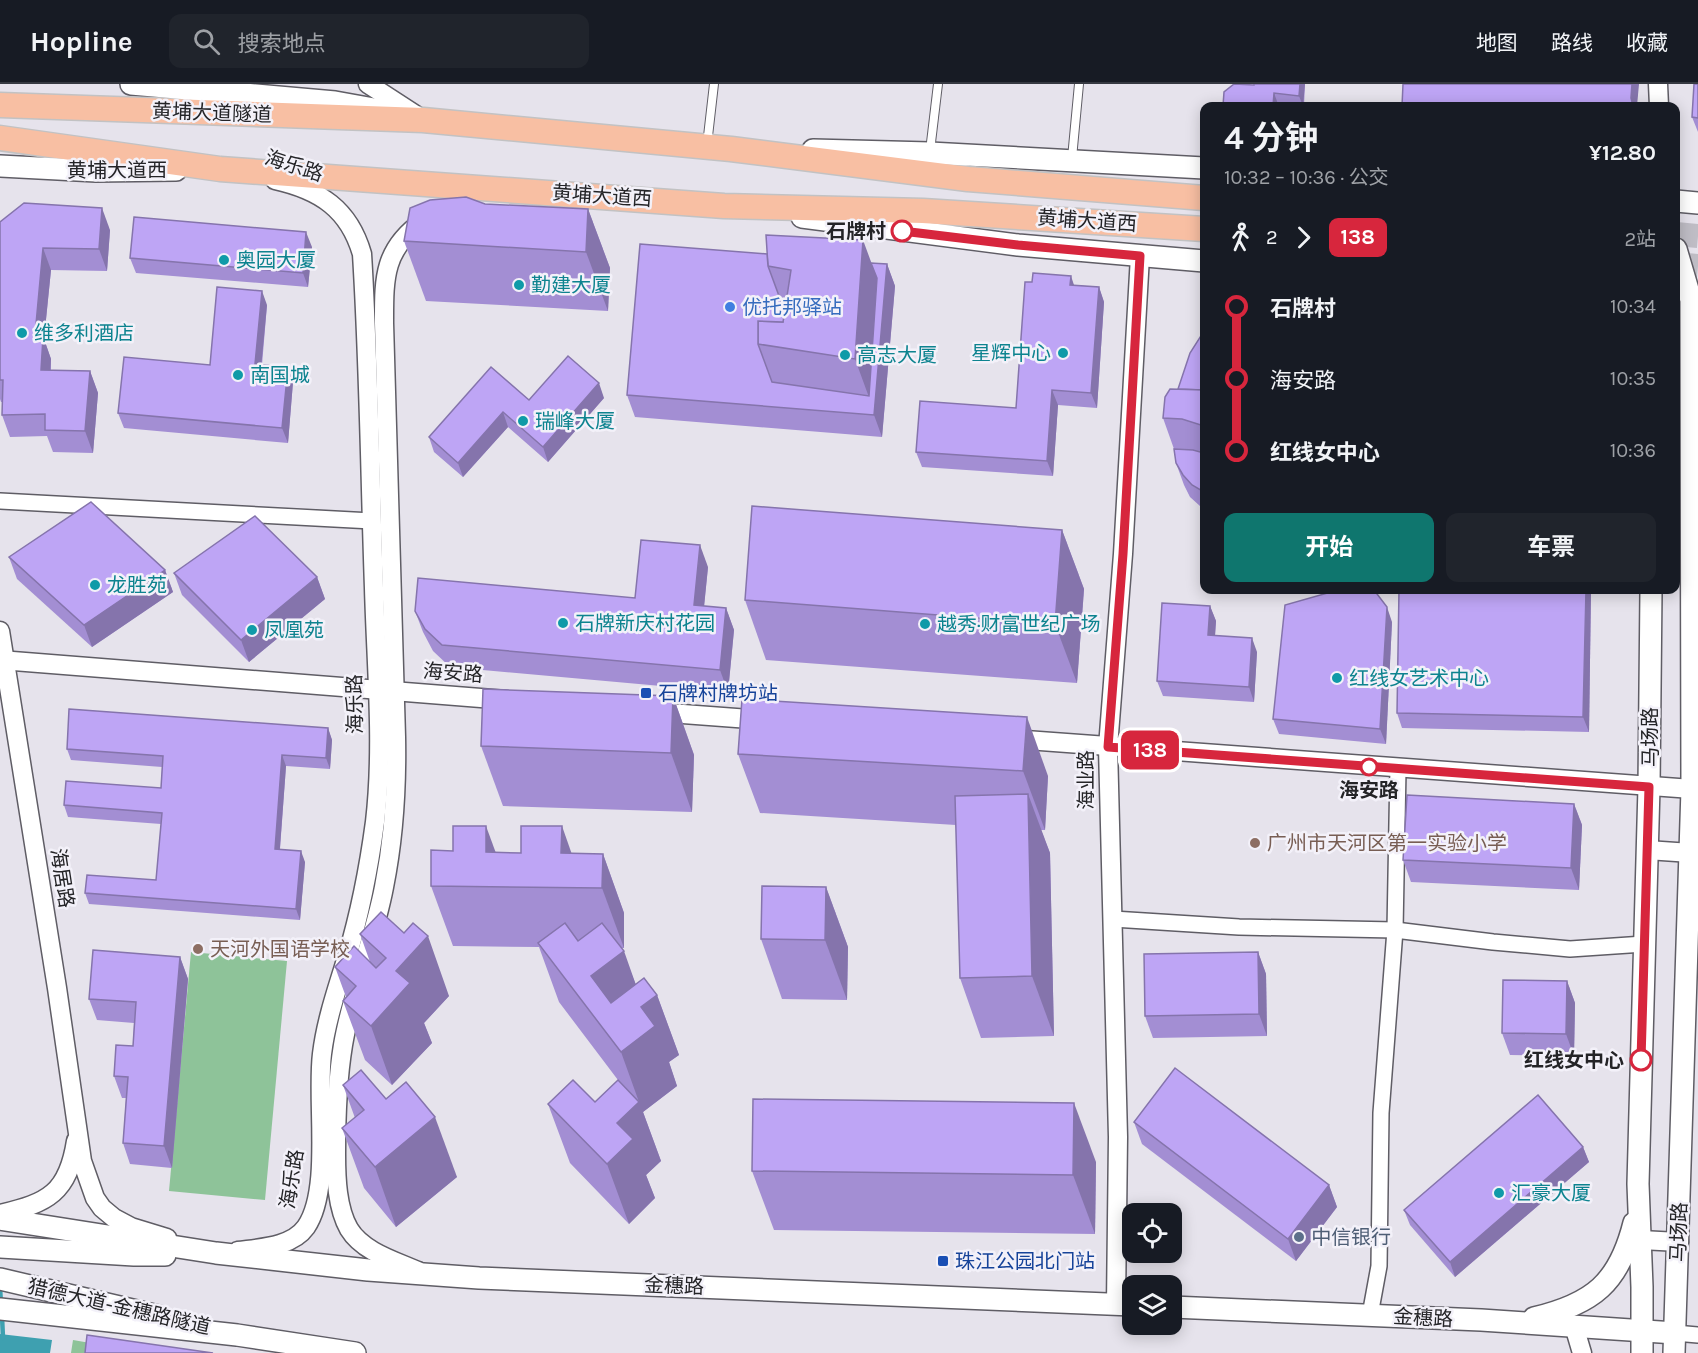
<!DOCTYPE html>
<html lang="zh">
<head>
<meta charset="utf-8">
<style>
  :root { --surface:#171b24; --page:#20242c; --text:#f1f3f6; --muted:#9ea1a6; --line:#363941; --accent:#0f766e }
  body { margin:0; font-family:Karla,"Noto Sans SC",sans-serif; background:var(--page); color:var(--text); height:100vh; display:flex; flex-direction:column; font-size:22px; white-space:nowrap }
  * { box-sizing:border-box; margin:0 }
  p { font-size:20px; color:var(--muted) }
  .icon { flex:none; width:33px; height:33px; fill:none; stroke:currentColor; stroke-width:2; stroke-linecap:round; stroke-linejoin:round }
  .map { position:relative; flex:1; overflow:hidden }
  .side { position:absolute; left:1200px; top:18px; width:480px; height:492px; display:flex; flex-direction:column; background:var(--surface); border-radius:12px; box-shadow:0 3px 15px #0003 }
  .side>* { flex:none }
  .badge { padding:0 12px; border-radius:9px; font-size:21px; line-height:39px }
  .tools { position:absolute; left:1122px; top:1119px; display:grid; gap:12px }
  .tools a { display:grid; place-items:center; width:60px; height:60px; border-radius:12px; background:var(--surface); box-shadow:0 3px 15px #0003; font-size:30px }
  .map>.badge { position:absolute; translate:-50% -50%; box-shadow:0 0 0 3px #fff }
  .legs { display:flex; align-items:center; gap:9px; height:66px; padding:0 24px; font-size:20px }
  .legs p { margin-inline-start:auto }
  .overview { display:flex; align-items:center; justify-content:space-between; height:102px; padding:0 24px }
  h1 { font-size:33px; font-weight:700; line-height:45px }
  .cta { display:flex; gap:12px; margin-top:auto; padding:12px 24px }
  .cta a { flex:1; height:69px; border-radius:12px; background:var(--accent); color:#fff; font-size:24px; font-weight:700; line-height:69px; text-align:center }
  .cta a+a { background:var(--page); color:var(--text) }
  ul { padding:0 24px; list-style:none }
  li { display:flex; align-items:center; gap:21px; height:72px; font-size:22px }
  li i { display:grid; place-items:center; width:9px; height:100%; margin:0 8px; background:currentColor }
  li i::after { content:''; width:15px; height:15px; margin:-8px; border:4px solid; border-radius:50%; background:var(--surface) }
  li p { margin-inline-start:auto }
  li:first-child i { background:linear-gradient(#0000 50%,currentColor 0) }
  li:last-child i { background:linear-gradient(currentColor 50%,#0000 0) }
  header { display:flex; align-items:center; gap:36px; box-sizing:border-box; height:84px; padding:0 30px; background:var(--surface); border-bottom:2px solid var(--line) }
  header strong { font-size:28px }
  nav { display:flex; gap:33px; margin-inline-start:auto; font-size:21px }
  .search { width:420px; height:54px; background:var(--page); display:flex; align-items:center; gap:15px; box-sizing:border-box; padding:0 21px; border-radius:12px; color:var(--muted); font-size:22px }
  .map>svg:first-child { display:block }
</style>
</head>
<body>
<header>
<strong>Hopline</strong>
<div class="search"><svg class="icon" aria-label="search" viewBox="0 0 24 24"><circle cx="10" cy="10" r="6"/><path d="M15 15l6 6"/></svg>搜索地点</div>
<nav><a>地图</a><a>路线</a><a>收藏</a></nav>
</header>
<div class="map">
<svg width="1698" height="1269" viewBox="0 0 1698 1269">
  <rect width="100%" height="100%" fill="#e6e3ec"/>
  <!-- green -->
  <g fill="#8ec399">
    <polygon points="191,868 287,877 265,1116 169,1107"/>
    <polygon points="73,1256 148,1269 71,1269"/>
  </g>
  <!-- water -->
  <polygon fill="#3ea0b0" points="0,1250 52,1256 50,1269 0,1269"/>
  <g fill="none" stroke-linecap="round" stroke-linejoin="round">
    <!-- stream -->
    <g stroke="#3ea0b0" stroke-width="4.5">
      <polyline points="0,1202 1,1221"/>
      <polyline points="2,1232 3,1254"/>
    </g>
    <!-- primary-tunnel -->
    <g stroke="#bfbdc5" stroke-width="24" stroke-dasharray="24 12" stroke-linecap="butt">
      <polyline points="1676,150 1698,152"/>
      <polyline points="1676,180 1698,182"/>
    </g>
    <!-- service casing -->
    <g stroke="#5f5d65" stroke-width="10">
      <g id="service">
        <polyline points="707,61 714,0"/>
        <polyline points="930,67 938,0"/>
        <polyline points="1072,74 1079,0"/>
      </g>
    </g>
    <!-- minor casing -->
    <g stroke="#5f5d65" stroke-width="18">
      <g id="minor">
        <polyline points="0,417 372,437"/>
        <polyline points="1113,835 1239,843 1395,846 1493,858 1570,865 1644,860"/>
        <polyline points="1370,1231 1379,1182 1381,1029 1395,846 1398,685"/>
        <polyline points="1675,1249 1698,1251"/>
      </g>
    </g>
    <!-- tertiary casing -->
    <g stroke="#5f5d65" stroke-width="21">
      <g id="tertiary">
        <polyline points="368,0 422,35"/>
        <polyline points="1658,0 1659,22"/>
        <polyline points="0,547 57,904 82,1077 95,1114 102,1124 114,1134 131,1143 167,1154"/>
        <polyline points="0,576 506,616"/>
        <polyline points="656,628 763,636"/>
        <polyline points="1012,655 1692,705"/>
        <polyline points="1647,766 1691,769"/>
        <path d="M 0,1130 C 48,1119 68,1109 76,1057"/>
        <polyline points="1641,1156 1679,1158"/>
        <path d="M 238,1167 C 260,1164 292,1163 306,1143 C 332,1105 316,1017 322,970 C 326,937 337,905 347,873 C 360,829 369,783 375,738 C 384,661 376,581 374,504 C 370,393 369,281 362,170 C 349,125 320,106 275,96"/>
        <path d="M 418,1187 C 395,1177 363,1168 349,1145 C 337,1124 336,1094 336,1070 C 336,1033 337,997 343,961 C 352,907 374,856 384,803 C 394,753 397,704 396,653 L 384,239 C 384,195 383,165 423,137"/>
        <polyline points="1116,1220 1118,1053 1108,663 1123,470 1140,172"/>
        <polyline points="1574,1242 1582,1269"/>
      </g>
    </g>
    <!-- secondary casing -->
    <g stroke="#5f5d65" stroke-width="24">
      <g id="secondary">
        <polyline points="131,0 335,18 385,27"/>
        <polyline points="813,66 930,69 1204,84"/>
        <polyline points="0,82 96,87 176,86"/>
        <polyline points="1676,117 1698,119"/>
        <polyline points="802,133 1018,161 1204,177"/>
        <polyline points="0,1135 216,1169 368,1186 479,1194 1132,1221"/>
        <polyline points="0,1163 134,1171 165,1171"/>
        <polyline points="0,1195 158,1232"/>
        <polyline points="1172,1223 1481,1236 1675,1249"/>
        <polyline points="0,1225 237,1251 355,1269"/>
        <path d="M 1534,1234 C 1593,1220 1619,1199 1634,1139"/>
        <polyline points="1642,1269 1642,1203 1638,1100 1649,703 1651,506"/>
        <polyline points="1674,1269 1692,705 1691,216 1676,165"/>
      </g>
    </g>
    <!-- primary casing -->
    <g stroke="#c2c2c3" stroke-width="27">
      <g id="primary">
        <polyline points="0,21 423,36 731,65 968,95 1204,114"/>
        <polyline points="0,54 220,85 724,122 923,127 1204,145"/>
      </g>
    </g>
    <!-- service -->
    <use href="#service" stroke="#fff" stroke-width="8"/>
    <!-- minor -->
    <use href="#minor" stroke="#fff" stroke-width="15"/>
    <!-- tertiary -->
    <use href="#tertiary" stroke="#fff" stroke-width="18"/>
    <!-- secondary -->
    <use href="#secondary" stroke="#fff" stroke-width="21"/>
    <!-- primary -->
    <use href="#primary" stroke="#f8bfa3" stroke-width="24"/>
  </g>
  <!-- wall -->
  <g fill="#a38ed3">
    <polygon points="1305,0 1304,22 1278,20 1254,1"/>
    <polygon points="1698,0 1698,48 1692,33"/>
    <polygon points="485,120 588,125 610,184 608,227 426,217 404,157"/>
    <polygon points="0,138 110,146 107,187 51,186 44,255 51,275 51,286 90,287 98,309 93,369 53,368 47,352 10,353 2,331 2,318 1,318 0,315"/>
    <polygon points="312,163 308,203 136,189 130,174"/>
    <polygon points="767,170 887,180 895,202 882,353 635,333 627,311"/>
    <polygon points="1074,201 1099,203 1104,218 1097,324 1058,321 1053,392 922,383 916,368 1016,324"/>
    <polygon points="267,221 262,281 288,283 293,298 288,359 124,344 118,329 210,281"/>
    <polygon points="1204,247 1204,425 1200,422 1190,413 1184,401 1176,379 1174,365 1163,334 1178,305"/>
    <polygon points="604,314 548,378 508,343 463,393 434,368 429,353 529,316"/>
    <polygon points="1062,446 1084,505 1077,599 766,576 745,516"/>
    <polygon points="9,473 165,486 173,508 92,563 17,495"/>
    <polygon points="708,483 704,522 726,524 734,546 728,608 450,583 433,567 423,548 415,527 635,514"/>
    <polygon points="174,489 317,493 325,515 249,578 182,511"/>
    <polygon points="1399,506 1591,506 1589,648 1402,644 1397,629"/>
    <polygon points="1210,522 1216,537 1215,551 1257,568 1254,618 1163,612 1157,597"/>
    <polygon points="1392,538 1386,660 1279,650 1273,635"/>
    <polygon points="673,612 694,671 692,728 503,722 481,662"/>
    <polygon points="742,615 1048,692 1045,746 1041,746 1050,769 1054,952 981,954 960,894 956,741 760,729 738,670"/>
    <polygon points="328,644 332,656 330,685 286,682 280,765 305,778 300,836 89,820 85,809 156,796 161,740 68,733 64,721 161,704 162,683 71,676 67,665"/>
    <polygon points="1574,720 1582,741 1579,806 1411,798 1403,776"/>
    <polygon points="496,769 603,770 624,829 624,864 621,864 636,901 657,911 679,971 669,978 677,1002 643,1028 661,1077 646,1091 655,1114 629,1140 570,1079 548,1020 595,1018 621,1000 559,918 539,863 453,862 431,802"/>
    <polygon points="826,803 848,863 847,916 782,915 761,855"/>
    <polygon points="360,850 449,912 424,939 432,959 392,1001 365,976 343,917 346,913 335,883 370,878"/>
    <polygon points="1258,868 1266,890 1267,952 1153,954 1145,932"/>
    <polygon points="180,873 188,895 172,1084 130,1080 123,1059 126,1014 122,1014 114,992 133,962 134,939 97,936 89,915"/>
    <polygon points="1567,897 1575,919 1574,972 1510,971 1502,949"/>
    <polygon points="343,1001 386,1015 457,1093 396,1143 364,1104 342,1044 355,1034"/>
    <polygon points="1134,1038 1329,1101 1337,1123 1296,1177 1142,1060"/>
    <polygon points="1583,1063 1589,1078 1455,1193 1410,1141 1404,1126"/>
    <polygon points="1096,1078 1095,1150 774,1146 752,1087"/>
  </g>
  <!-- shaded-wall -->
  <g fill="#8574ac">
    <polygon points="1300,0 1305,0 1303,22 1299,12"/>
    <polygon points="1632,0 1639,0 1637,22 1633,22 1631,14"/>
    <polygon points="1274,9 1278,20 1278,22 1273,22"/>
    <polygon points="102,124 110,146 107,187 99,165"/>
    <polygon points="588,125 610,184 608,227 586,168"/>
    <polygon points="306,148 312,163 308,203 303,189"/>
    <polygon points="863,156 884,213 887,180 895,202 882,353 874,331 874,327 855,275"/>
    <polygon points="43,164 51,186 44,255 51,275 49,308 41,286 35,251"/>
    <polygon points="1071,192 1076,207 1070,201"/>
    <polygon points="1099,203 1104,218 1097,324 1091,309"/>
    <polygon points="262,207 267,221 260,295 255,280"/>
    <polygon points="288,283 293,298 288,359 282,344"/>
    <polygon points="90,287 98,309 93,369 85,347"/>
    <polygon points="599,299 604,314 548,378 543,363"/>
    <polygon points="1052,306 1058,321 1053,392 1047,377"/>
    <polygon points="503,328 508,343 463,393 458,379"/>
    <polygon points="1062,446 1084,505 1077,599 1055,540"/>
    <polygon points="700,461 708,483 702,543 694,521"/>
    <polygon points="165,486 173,508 92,563 84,541"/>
    <polygon points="317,493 325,515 249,578 241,556"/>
    <polygon points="1586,506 1591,506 1589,648 1583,633"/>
    <polygon points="1210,522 1216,537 1214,566 1208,551"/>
    <polygon points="1387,523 1392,538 1386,660 1380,645"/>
    <polygon points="726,524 734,546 728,608 720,586"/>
    <polygon points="1252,554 1257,568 1254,618 1249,603"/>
    <polygon points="673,612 694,671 692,728 671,669"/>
    <polygon points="1027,633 1048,692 1045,746 1023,687"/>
    <polygon points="328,644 332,656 330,685 326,674"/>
    <polygon points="282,671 286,682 279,776 275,765"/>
    <polygon points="1028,710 1050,769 1054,952 1032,892"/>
    <polygon points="1574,720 1582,741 1579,806 1571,784"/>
    <polygon points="486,742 508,802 486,768"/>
    <polygon points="562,742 583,802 561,769"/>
    <polygon points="301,767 305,778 300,836 296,825"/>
    <polygon points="603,770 624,829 624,864 602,804"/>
    <polygon points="826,803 848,863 847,916 825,856"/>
    <polygon points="428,852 449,912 424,939 432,959 392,1001 371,942 396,887"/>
    <polygon points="624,867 643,921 657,911 679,971 669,978 677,1002 643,1028 661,1077 646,1091 655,1114 629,1140 607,1080 617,1039 639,1018 621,968 613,951 591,892"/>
    <polygon points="1258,868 1266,890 1267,952 1259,930"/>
    <polygon points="180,873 188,895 172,1084 164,1062"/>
    <polygon points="1567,897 1575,919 1574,972 1566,950"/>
    <polygon points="1074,1019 1096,1078 1095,1150 1073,1091"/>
    <polygon points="435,1033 457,1093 396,1143 375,1083"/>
    <polygon points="1583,1063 1589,1078 1455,1193 1450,1178"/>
    <polygon points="1329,1101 1337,1123 1296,1177 1288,1155"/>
  </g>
  <!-- building -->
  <g fill="#bea5f5" stroke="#8574ac" stroke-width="1.5">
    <polygon points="1234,0 1254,1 1254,0 1300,0 1299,12 1274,9 1273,22 1223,22 1224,8"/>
    <polygon points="1403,0 1632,0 1631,14 1633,22 1402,22"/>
    <polygon points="1694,0 1698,0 1698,34 1692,33"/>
    <polygon points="466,113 485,120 588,125 586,168 404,157 410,124 430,116"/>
    <polygon points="24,119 102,124 99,165 43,164 35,251 43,253 41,286 90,287 85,347 45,346 45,330 2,331 3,296 0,296 0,138"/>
    <polygon points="134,133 306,148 303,189 130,174"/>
    <polygon points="766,151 863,156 855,275 758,260 758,237 783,238 791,186 768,182"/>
    <polygon points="640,160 767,170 768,182 782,220 786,221 783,238 758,237 758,260 772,298 869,312 877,194 871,179 887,180 874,331 627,311"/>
    <polygon points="1033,189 1071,192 1070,201 1099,203 1091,309 1052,306 1047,377 916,368 920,317 1016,324 1025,198 1032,198"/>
    <polygon points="217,203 262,207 255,280 288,283 282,344 118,329 124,273 210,281"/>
    <polygon points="1204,247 1204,306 1178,305 1190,269"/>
    <polygon points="568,272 599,299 543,363 503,328 458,379 429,353 491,283 529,316"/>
    <polygon points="1170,305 1204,306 1204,342 1182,335 1163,334 1165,313"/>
    <polygon points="1174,365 1193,366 1204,369 1204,408 1192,401 1183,391 1176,379"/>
    <polygon points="91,418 165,486 84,541 9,473"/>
    <polygon points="752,422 1062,446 1055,540 745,516"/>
    <polygon points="255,432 317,493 241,556 174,489"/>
    <polygon points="641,456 700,461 694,521 726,524 720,586 442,561 425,545 415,527 418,494 635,514"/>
    <polygon points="1338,506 1374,506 1387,523 1380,645 1273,635 1285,521"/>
    <polygon points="1399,506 1586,506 1583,633 1397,629"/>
    <polygon points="1162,519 1210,522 1208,551 1252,554 1249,603 1157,597"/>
    <polygon points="483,605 673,612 671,669 481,662"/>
    <polygon points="742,615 1027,633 1023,687 738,670"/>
    <polygon points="69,625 328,644 326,674 282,671 275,765 301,767 296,825 85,809 87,791 156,796 162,729 64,721 66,697 161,704 163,672 67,665"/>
    <polygon points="1028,710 1032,892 960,894 955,712"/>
    <polygon points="1407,711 1574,720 1571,784 1403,776"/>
    <polygon points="453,742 486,742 486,768 521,769 521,742 562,742 561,769 603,770 602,804 431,802 431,766 453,767"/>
    <polygon points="762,802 826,803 825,856 761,855"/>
    <polygon points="381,828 404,849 413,839 428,852 396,887 410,899 371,942 343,917 356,902 335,883 354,862 376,884 386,874 360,850"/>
    <polygon points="565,839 578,857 602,839 624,867 591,892 611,919 644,894 657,911 641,923 655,942 621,968 538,859"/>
    <polygon points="93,866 180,873 164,1062 123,1059 128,993 114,992 116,961 133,962 136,918 89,915"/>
    <polygon points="1258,868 1259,930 1145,932 1144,870"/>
    <polygon points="1503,896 1567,897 1566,950 1502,949"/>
    <polygon points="1175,984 1329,1101 1288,1155 1134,1038"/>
    <polygon points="361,986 386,1015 406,998 435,1033 375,1083 342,1044 364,1026 343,1001"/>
    <polygon points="573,996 595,1018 618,996 639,1018 617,1039 633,1055 607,1080 548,1020"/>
    <polygon points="1538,1011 1583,1063 1450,1178 1404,1126"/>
    <polygon points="753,1015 1074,1019 1073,1091 752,1087"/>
    <polygon points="87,1251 213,1269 85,1269"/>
  </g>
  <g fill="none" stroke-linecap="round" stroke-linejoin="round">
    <!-- line-1 casing -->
    <g stroke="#fff" stroke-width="14">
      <polyline id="line-1" points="902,147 1018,161 1140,172 1123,470 1108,663 1649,703 1641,976"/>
    </g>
    <!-- line-1 -->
    <use href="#line-1" stroke="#d7263d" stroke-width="9"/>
  </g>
  <!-- markers -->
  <g fill="#fff" stroke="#d7263d" stroke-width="3">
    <circle cx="902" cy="147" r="10"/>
    <circle cx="1369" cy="683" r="8"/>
    <circle cx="1641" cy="976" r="10"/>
  </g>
  <g fill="#0f9aa8" stroke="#f3f1f9" stroke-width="2">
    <circle cx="224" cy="176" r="6"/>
    <circle cx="519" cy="201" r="6"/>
    <circle cx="22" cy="249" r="6"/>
    <circle cx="1063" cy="269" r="6"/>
    <circle cx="845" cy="271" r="6"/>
    <circle cx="238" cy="291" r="6"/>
    <circle cx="523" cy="337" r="6"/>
    <circle cx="95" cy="501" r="6"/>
    <circle cx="563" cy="539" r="6"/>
    <circle cx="925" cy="540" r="6"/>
    <circle cx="252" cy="546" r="6"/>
    <circle cx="1337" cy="594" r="6"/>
    <circle cx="1499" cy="1109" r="6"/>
  </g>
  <circle fill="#3f7fe0" stroke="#f3f1f9" stroke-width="2" cx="730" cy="223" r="6"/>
  <g fill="#1a4fb4" stroke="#f3f1f9" stroke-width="2">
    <rect x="640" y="603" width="12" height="12" rx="3"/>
    <rect x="937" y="1171" width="12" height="12" rx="3"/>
  </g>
  <g fill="#8d6e63" stroke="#f3f1f9" stroke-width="2">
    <circle cx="1255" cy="759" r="6"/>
    <circle cx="198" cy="865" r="6"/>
  </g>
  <circle fill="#5c6f8a" stroke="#f3f1f9" stroke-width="2" cx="1299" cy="1153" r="6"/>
  <g text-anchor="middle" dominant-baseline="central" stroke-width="5" stroke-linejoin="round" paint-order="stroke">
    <!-- street labels -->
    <g font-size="20" fill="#242427" stroke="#f3f1f9">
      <text transform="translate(212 29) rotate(2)">黄埔大道隧道</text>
      <text transform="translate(294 82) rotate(18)">海乐路</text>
      <text x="117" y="86">黄埔大道西</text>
      <text transform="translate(602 112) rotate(4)">黄埔大道西</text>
      <text transform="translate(1087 137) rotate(4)">黄埔大道西</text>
      <text transform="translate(453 589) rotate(4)">海安路</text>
      <text transform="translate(355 620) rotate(-91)">海乐路</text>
      <text transform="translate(1650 653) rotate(-90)">马场路</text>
      <text transform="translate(1086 696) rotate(-90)">海业路</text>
      <text transform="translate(62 794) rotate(81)">海居路</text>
      <text transform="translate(292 1095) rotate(-81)">海乐路</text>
      <text transform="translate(1679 1148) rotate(-88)">马场路</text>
      <text transform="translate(674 1202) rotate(2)">金穗路</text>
      <text transform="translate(119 1223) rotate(13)">猎德大道-金穗路隧道</text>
      <text transform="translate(1423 1234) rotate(3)">金穗路</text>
    </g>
    <!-- stop labels -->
    <g font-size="20" font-weight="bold" fill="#242427" stroke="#f3f1f9" text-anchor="end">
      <text x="886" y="147">石牌村</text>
      <text x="1369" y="706" text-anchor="middle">海安路</text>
      <text x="1624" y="976">红线女中心</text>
    </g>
    <!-- culture labels -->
    <g font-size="20" fill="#0d838f" stroke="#f3f1f9" text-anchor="start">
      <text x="236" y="176">奥园大厦</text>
      <text x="531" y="201">勤建大厦</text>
      <text x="34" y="249">维多利酒店</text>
      <text x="1051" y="269" text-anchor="end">星辉中心</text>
      <text x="857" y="271">高志大厦</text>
      <text x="250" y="291">南国城</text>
      <text x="535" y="337">瑞峰大厦</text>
      <text x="107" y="501">龙胜苑</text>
      <text x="575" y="539">石牌新庆村花园</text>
      <text x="937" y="540">越秀·财富世纪广场</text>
      <text x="264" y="546">凤凰苑</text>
      <text x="1349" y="594">红线女艺术中心</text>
      <text x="1511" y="1109">汇豪大厦</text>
    </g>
    <!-- shop labels -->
    <g font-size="20" fill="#366cbe" stroke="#f3f1f9" text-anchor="start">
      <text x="742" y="223">优托邦驿站</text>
    </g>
    <!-- transit labels -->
    <g font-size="20" fill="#164399" stroke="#f3f1f9" text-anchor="start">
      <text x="658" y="609">石牌村牌坊站</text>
      <text x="955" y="1177">珠江公园北门站</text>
    </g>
    <!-- education labels -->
    <g font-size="20" fill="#785e54" stroke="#f3f1f9" text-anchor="start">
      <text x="1267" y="759">广州市天河区第一实验小学</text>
      <text x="210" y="865">天河外国语学校</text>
    </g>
    <!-- service labels -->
    <g font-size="20" fill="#4e5e75" stroke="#f3f1f9" text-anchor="start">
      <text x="1311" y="1153">中信银行</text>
    </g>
  </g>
</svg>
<div class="tools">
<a><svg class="icon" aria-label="locate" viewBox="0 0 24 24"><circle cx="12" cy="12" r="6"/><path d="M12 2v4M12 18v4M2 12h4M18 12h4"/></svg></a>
<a><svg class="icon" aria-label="layers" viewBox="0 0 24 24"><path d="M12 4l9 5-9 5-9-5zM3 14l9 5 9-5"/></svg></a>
</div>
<b class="badge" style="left:1150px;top:666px;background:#d7263d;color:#fff">138</b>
<section class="side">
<div class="overview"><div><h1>4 分钟</h1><p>10:32 – 10:36 · 公交</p></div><b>¥12.80</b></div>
<div class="legs"><svg class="icon" aria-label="walk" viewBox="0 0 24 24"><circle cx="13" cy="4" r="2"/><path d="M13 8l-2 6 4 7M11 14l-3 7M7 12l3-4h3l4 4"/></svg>2<svg class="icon" aria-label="forward" viewBox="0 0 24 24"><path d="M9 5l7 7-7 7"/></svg><b class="badge" style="background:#d7263d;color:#fff">138</b><p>2站</p></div>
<ul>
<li><i style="color:#d7263d"></i><b>石牌村</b><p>10:34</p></li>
<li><i style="color:#d7263d"></i><span>海安路</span><p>10:35</p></li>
<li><i style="color:#d7263d"></i><b>红线女中心</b><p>10:36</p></li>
</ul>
<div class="cta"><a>开始</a><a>车票</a></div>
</section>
</div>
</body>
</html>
